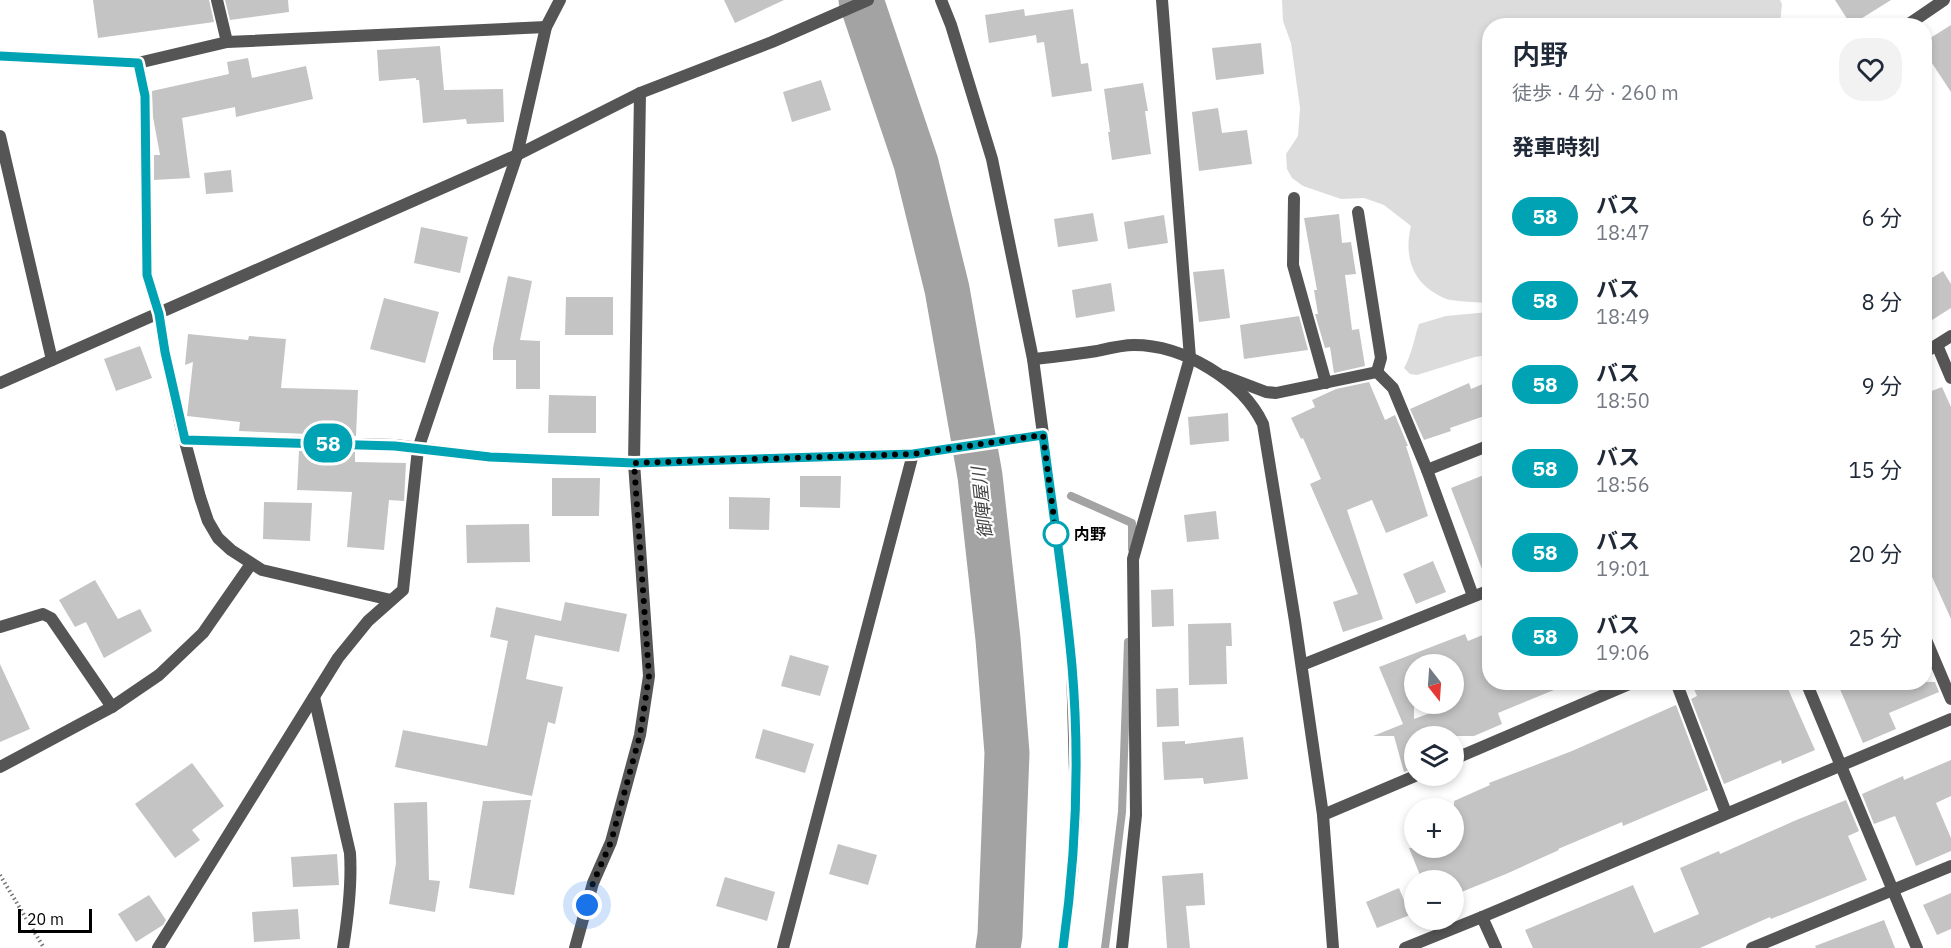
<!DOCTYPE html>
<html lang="ja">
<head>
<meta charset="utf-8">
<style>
  :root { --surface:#fff; --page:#f2f2f3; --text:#1f2937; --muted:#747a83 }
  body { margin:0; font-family:"IBM Plex Sans","Noto Sans JP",sans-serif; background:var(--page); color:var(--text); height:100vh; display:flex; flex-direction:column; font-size:22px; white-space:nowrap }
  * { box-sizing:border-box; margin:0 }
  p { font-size:20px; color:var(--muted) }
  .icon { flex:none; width:33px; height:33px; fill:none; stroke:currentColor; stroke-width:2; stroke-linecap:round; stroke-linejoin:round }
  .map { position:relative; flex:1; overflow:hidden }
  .side { position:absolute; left:1482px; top:18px; width:450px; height:672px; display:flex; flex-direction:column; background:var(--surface); border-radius:24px; box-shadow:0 3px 9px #0003 }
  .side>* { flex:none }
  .badge { padding:0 12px; border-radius:20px; font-size:21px; line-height:39px }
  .needle { width:39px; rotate:163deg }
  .fabs { position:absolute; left:1404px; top:654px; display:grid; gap:12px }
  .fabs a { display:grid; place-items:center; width:60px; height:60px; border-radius:50%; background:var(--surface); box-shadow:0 3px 9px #0003; font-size:30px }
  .scale { position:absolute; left:18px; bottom:15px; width:74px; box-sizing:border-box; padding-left:6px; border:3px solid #000; border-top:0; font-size:16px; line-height:21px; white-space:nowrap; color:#000; -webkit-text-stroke:4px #fff; paint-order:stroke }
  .you { position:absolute; width:30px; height:30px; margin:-15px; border:4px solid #fff; border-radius:50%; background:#1a73e8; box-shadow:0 0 0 9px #1a73e833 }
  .map>.badge { position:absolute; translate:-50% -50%; box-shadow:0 0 0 3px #fff }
  h2 { padding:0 30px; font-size:22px; line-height:54px }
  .round { display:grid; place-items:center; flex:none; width:63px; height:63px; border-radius:24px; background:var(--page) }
  .overview { display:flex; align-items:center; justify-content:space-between; height:102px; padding:0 30px }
  h1 { font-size:28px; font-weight:600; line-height:45px }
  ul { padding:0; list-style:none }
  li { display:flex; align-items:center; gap:18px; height:84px; padding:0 30px }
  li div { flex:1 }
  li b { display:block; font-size:22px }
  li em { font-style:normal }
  li .badge { min-width:66px; font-weight:700; text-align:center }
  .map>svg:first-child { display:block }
</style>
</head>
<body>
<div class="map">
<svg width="1951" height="948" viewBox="0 0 1951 948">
  <rect width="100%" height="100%" fill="#fff"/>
  <!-- green -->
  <g fill="#dcdcdc">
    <path d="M 1282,0 L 1780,0 L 1782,4 L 1780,25 L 1490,26 L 1489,303 C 1477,302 1464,302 1451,300 C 1447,300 1442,297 1438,295 C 1411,281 1404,254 1411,226 L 1384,205 L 1364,198 L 1341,199 L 1303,186 L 1292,178 L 1287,169 L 1286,154 L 1298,136 L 1300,108 L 1291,43 L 1283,21 Z"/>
    <path d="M 1489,312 L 1489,355 L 1475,357 L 1417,375 L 1410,374 L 1404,368 C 1412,354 1414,339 1419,324 L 1446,316 Z"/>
  </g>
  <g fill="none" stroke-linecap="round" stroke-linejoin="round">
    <!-- stream -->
    <g stroke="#a3a3a3" stroke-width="8">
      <polyline points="1071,496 1132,523 1132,549"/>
      <polyline points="1105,948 1122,812 1128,642"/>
    </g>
    <!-- river -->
    <polyline stroke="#a3a3a3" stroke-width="45" points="861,0 916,163 947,289 980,476 998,639 1007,753 1000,935 998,948"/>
  </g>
  <!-- building -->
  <g fill="#c4c4c4" fill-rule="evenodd">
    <polygon points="93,0 209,0 214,22 98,38"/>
    <polygon points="225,0 288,0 289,12 230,20"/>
    <polygon points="724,0 784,0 735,23"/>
    <polygon points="1835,0 1891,0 1851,25"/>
    <polygon points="1024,9 1025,16 1073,9 1081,64 1088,63 1092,91 1052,97 1044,42 1037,43 1036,35 989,43 985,15"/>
    <polygon points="1951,25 1951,92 1924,51 1924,42"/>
    <polygon points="1261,43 1264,74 1216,80 1212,48"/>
    <polygon points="440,46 444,90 503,89 504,122 467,124 466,119 423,123 419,80 416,80 416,78 379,81 377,50"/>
    <polygon points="248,58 252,78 306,66 313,99 236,117 235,107 182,118 190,178 154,180 154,155 160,155 153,117 152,91 229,74 227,62"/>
    <polygon points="821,80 831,110 792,122 783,92"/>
    <polygon points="1143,83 1148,111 1145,111 1151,154 1112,160 1108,132 1110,132 1104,89"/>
    <polygon points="1218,108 1222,133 1247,130 1252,164 1199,171 1192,112"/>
    <polygon points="231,170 233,192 206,194 204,173"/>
    <polygon points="1093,213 1098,241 1058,247 1054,219"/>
    <polygon points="1339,214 1342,243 1351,242 1356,274 1345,275 1352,330 1359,329 1365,366 1334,373 1330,347 1325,348 1315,314 1318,314 1314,290 1317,290 1304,218"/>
    <polygon points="1164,215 1168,243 1128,249 1124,222"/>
    <polygon points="421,227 468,237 460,273 414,263"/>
    <polygon points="1224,269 1230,318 1199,322 1193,272"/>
    <polygon points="1943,271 1951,284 1951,308 1932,320 1924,308 1924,283"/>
    <polygon points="508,276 532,281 520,340 540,341 540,389 516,389 516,360 493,360 493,348"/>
    <polygon points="1111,283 1115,311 1076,318 1072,290"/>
    <polygon points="566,297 613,297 613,335 565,335"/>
    <polygon points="384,298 439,312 425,363 370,349"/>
    <polygon points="1299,316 1308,350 1244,359 1240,325"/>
    <polygon points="188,334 248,340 249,336 286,339 281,388 358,390 356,436 239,431 240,422 187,416 193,362 185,365"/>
    <polygon points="140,346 152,378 116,391 104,359"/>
    <polygon points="1490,381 1490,414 1450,428 1451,431 1424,440 1410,409 1469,383 1471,389"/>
    <polygon points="1369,382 1385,420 1395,415 1408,446 1406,446 1428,516 1386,533 1372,500 1347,510 1383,619 1343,632 1333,602 1358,594 1310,484 1321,479 1303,438 1301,439 1291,418 1315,407 1312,400 1336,389"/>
    <polygon points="1942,387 1951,407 1951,619 1924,559 1924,394"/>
    <polygon points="549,395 596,396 596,433 548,433"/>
    <polygon points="1228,413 1229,441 1190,445 1188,417"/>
    <polygon points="299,451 355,452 355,462 406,463 404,501 389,500 384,550 347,547 352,492 297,490"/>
    <polygon points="1484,475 1490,489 1490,582 1487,582 1451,488"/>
    <polygon points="800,476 841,476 840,508 800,507"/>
    <polygon points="552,478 600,478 599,516 552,516"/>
    <polygon points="729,497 770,498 769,530 729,529"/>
    <polygon points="264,502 312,503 310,541 263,539"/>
    <polygon points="1216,511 1219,539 1187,542 1184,515"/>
    <polygon points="529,524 530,562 467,563 466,525"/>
    <polygon points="1433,561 1446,592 1416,604 1403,574"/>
    <polygon points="95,580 118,619 140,609 152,631 104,658 86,622 75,627 59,600"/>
    <polygon points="1173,589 1174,626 1152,627 1151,590"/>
    <polygon points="565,602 627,614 619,652 535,635 526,679 563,687 555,724 548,722 532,796 395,767 403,730 487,746 508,641 490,637 496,607 561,621"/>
    <polygon points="1231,623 1232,646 1226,646 1227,684 1189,685 1188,624"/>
    <path d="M 1490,632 L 1490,682 L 1571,683 L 1498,713 L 1502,724 L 1474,736 L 1414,736 L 1414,768 L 1404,772 L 1394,736 L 1373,736 L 1403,724 L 1379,667 L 1465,634 L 1468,641 ZM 1414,664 L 1454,664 L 1454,704 L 1414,719 Z"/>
    <polygon points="790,655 829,666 820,696 781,686"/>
    <polygon points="0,664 30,729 0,742"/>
    <polygon points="1691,682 1785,682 1815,750 1782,764 1781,760 1724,784 1691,699 1697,696"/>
    <polygon points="1837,682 1935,682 1939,692 1889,713 1896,729 1863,743"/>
    <polygon points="1178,688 1179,726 1157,727 1156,689"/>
    <polygon points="1676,705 1708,790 1623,826 1622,822 1558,849 1559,850 1506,874 1454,895 1454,880 1422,880 1409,848 1454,848 1454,801 1490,785 1489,783 1572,751"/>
    <polygon points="763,729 814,744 805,773 755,758"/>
    <polygon points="1243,737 1248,779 1204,784 1203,778 1164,780 1162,742 1185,741 1185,744"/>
    <polygon points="1951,760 1951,796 1936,803 1951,838 1951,851 1916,866 1895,816 1874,824 1862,794 1903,776 1904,780"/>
    <polygon points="192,763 224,806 192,830 200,840 175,858 135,804"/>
    <polygon points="531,800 514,895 469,888 483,801"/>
    <polygon points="1846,800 1859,831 1848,836 1867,880 1771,919 1770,917 1700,948 1533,948 1525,930 1633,885 1654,933 1699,914 1680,868 1719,851 1720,854 1794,821"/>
    <polygon points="427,802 429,880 440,881 435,912 389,904 396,863 394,803"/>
    <polygon points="838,844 877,855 868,885 829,874"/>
    <polygon points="337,854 339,885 293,887 291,857"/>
    <polygon points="1203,873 1205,905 1186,906 1190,948 1167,948 1162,876"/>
    <polygon points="725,877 775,892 767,921 716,906"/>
    <polygon points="1399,888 1410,915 1377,928 1366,902"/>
    <polygon points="1951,893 1951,929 1937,935 1923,905"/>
    <polygon points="149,895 166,920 163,925 136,942 118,914"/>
    <polygon points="298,909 300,939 254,942 252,912"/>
    <polygon points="1884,920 1895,948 1816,948 1815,946"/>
  </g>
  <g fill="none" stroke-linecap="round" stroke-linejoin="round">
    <!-- path -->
    <polyline stroke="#777" stroke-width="4" stroke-dasharray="1.5 3" stroke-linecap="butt" points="0,875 44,948"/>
    <!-- service -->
    <g stroke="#555" stroke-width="12">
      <polyline points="1906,26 1944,0"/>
      <polyline points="1122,948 1136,815 1133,559 1190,358"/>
    </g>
    <!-- minor -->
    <g stroke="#555" stroke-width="12">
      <polyline points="217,0 227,42"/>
      <polyline points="1162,0 1190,358"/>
      <polyline points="0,56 138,63 227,42 546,27"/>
      <polyline points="138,63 145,96 147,275 159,314 165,352 181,427 200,497 208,521 218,538 231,550 262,570 391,600"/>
      <polyline points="0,136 52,360"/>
      <polyline points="1294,198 1293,265 1326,383"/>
      <polyline points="1358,212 1381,358 1377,372"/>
      <polyline points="1937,345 1951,378"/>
      <polyline points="1924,353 1951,336"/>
      <polyline points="1224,376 1266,392 1276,393 1377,372 1393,388 1427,470 1473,596"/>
      <polyline points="185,440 395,445 490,457 634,463 913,454 1043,435"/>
      <polyline points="1427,470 1490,445"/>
      <polyline points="0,627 43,614 51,618 112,707 159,675 203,633 251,564"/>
      <polyline points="1924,635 1951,699"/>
      <polyline points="1302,665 1490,590"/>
      <polyline points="1676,682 1726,813"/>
      <polyline points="1806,682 1917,948"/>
      <path d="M 314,697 L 350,853 C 352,884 348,917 343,948"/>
      <polyline points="1454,759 1634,682"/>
      <polyline points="0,767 112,707"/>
      <polyline points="1323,815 1415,776"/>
      <polyline points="1482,917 1496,948"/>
      <polyline points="158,948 338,658 368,621 403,590 418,449 517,155 546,27 560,0"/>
      <polyline points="575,948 593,883 611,842 640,735 649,676 634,463 640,93"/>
      <polyline points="783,948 913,454"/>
      <polyline points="1752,948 1951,866"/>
    </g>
    <!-- tertiary -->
    <g stroke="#555" stroke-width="12">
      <polyline points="941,0 951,25 992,159 1033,359 1065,600 1072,666 1076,809 1072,874 1063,948"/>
      <path d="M 1033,359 C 1055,357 1076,354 1097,351 C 1110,348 1122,345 1134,345 C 1183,345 1242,380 1263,424 L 1295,621 L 1323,815 L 1333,948"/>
      <polyline points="0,383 517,155 640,93 772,42 868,0"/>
      <polyline points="1405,948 1482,917 1951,719"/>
    </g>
  </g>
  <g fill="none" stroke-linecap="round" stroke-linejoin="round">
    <!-- line casing -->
    <g stroke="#fff" stroke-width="14">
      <path id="line" d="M 0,56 L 138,63 L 145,96 L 147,275 L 159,314 L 165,352 L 185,440 L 395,446 L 490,457 L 634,463 L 913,454 L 1043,435 C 1053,512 1065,589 1072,666 C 1080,760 1076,855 1063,948"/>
    </g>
    <!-- line -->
    <use href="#line" stroke="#00a3b4" stroke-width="9"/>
    <!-- walk -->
    <polyline stroke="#000" stroke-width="6" stroke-dasharray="0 10.8" points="587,905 593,883 611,842 640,735 649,676 634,463 913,454 1043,435 1056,534"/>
  </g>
  <!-- markers -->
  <circle fill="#fff" stroke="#00a3b4" stroke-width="3" cx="1056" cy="534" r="12"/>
  <g text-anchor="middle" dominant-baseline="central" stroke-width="4.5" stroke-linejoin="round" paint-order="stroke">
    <!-- stop labels -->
    <g font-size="16" font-weight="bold" fill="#000" stroke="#fff" text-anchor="start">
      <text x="1074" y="534">内野</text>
    </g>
    <!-- water labels -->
    <g font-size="18" font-style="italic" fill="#444" stroke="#fff">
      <text transform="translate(982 503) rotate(-96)">御陣屋川</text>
    </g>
  </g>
</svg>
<div class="fabs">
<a><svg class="needle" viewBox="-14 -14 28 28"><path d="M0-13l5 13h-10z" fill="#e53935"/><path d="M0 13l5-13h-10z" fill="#747a83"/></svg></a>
<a><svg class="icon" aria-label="layers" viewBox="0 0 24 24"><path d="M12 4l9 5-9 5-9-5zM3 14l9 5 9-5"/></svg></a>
<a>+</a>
<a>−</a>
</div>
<div class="scale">20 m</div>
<div class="you" style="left:587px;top:905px"></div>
<b class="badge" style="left:328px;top:443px;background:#00a3b4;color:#fff">58</b>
<section class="side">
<div class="overview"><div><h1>内野</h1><p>徒歩 · 4 分 · 260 m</p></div><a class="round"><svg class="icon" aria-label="heart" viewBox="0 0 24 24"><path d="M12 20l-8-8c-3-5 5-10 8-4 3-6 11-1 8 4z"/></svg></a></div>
<h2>発車時刻</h2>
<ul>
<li><span class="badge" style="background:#00a3b4;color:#fff">58</span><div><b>バス</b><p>18:47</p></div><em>6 分</em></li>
<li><span class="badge" style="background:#00a3b4;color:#fff">58</span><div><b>バス</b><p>18:49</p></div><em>8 分</em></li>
<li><span class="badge" style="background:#00a3b4;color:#fff">58</span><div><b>バス</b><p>18:50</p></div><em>9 分</em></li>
<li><span class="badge" style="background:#00a3b4;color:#fff">58</span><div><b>バス</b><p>18:56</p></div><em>15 分</em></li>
<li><span class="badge" style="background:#00a3b4;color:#fff">58</span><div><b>バス</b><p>19:01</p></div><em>20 分</em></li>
<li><span class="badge" style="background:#00a3b4;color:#fff">58</span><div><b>バス</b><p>19:06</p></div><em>25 分</em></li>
</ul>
</section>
</div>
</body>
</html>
